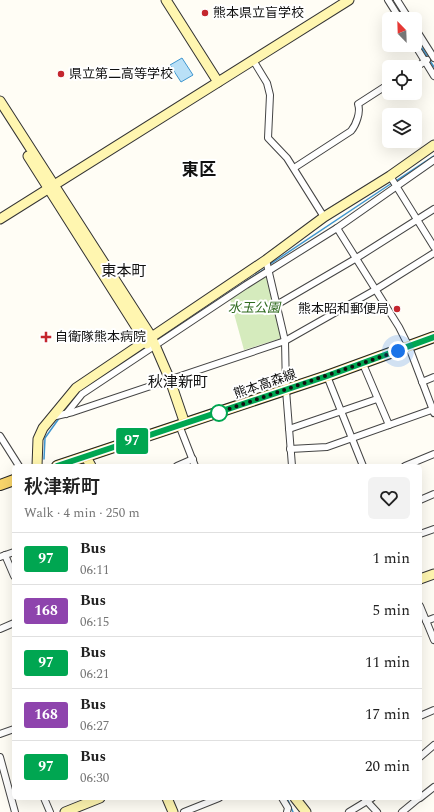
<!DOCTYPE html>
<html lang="en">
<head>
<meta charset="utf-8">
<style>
  :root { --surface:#fff; --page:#f2f2f2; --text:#222; --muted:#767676; --line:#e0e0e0 }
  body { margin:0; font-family:Spectral,"Noto Sans JP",serif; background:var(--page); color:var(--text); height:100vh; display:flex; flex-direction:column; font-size:15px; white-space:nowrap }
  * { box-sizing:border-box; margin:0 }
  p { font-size:13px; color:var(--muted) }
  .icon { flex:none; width:22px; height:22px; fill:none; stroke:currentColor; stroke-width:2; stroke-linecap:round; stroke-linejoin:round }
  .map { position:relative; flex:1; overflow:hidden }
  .drawer { position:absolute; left:12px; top:464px; width:410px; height:336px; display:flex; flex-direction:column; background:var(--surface); border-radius:6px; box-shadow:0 4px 16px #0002 }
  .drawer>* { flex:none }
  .badge { padding:0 8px; border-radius:3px; font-size:14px; line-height:26px }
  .needle { width:26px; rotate:337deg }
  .fabs { position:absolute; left:382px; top:12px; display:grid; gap:8px }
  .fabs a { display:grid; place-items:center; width:40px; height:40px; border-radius:6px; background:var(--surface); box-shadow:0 4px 16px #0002; font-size:20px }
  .you { position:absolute; width:20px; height:20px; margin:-10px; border:3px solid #fff; border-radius:50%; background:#1a73e8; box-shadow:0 0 0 6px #1a73e833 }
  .map>.badge { position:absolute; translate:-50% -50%; box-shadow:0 0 0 2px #fff }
  .round { display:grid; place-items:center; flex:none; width:42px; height:42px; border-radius:6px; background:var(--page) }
  .head { display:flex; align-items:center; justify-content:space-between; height:68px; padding:0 12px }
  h1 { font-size:19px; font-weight:600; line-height:30px }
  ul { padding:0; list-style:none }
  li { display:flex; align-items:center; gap:12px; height:52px; padding:0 12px; border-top:1px solid var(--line) }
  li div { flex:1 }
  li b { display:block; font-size:15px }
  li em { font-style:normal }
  li .badge { min-width:44px; font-weight:700; text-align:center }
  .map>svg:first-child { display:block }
</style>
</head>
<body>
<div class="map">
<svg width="434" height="812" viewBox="0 0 434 812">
  <rect width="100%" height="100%" fill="#fffdf5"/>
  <!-- green -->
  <polygon fill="#d5ebbd" points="266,276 268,278 282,338 244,350 230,299"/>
  <!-- water -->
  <polygon fill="#b9e0f7" stroke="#3f96cf" points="182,58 193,75 181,82 170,65"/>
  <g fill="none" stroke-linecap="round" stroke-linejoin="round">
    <!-- stream -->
    <g stroke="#3f96cf" stroke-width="1.5">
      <polyline points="401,15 404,19"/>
      <polyline points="415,37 434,67"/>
      <polyline points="396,181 434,156"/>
      <polyline points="269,265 392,183"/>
      <polyline points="156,341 266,268"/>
      <polyline points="65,411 78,393 146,347"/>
      <polyline points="44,459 45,438 60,417"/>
      <polyline points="287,798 293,812"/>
    </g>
    <!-- street casing -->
    <g stroke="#444" stroke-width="8">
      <g id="street">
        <polyline points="388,0 400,19"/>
        <polyline points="397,0 409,19"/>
        <polyline points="415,28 434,58"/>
        <polyline points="415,45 434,76"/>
        <polyline points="253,60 267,83 270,95 268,138 287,158 324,217"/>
        <polyline points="415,68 427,60"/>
        <path d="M 294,168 L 351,131 C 356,125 361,112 358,104 L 389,84"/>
        <polyline points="390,176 434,247"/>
        <polyline points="337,228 399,327 409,347 434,413"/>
        <polyline points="266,260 285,341 286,390 292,466"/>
        <polyline points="278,304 355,259 434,209"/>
        <polyline points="363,364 389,425"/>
        <polyline points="327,376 363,466"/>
        <polyline points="422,382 434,377"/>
        <polyline points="66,414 82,394 246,285 337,228 434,160"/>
        <polyline points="52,417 73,412 285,341 375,290 434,253"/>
        <polyline points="179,425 195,466"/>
        <polyline points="289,429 377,399"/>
        <polyline points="0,436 19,466"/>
        <polyline points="290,449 327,447 434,409"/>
        <polyline points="177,466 193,459"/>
        <polyline points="405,466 434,454"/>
        <polyline points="420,500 434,494"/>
        <polyline points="420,534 434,529"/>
        <polyline points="5,555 14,576"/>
        <polyline points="0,557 14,552"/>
        <polyline points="420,606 434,640"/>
        <polyline points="426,621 434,618"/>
        <polyline points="0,629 14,623"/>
        <polyline points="420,716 434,710"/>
        <polyline points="0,734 14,729"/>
        <polyline points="0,757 15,812"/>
        <polyline points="420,757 434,745"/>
        <polyline points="44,798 50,812"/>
        <polyline points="282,798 288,808 287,812"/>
        <polyline points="364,798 377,812"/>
        <polyline points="420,798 434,787"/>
        <polyline points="184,812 219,798"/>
        <polyline points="349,812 372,798"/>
        <polyline points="402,812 419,798"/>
      </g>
    </g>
    <!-- secondary casing -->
    <g stroke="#333" stroke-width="11">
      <g id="secondary">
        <polyline points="166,0 218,82"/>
        <polyline points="0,101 151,336 170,380 185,424"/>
        <polyline points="28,156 147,344"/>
        <polyline points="0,219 349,0"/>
        <polyline points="86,457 91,466"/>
        <polyline points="37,466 38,439 43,428 76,388 266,260 324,217 390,176 434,145"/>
        <polyline points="420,579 434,574"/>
        <polyline points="167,798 173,812"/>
        <polyline points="295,798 306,812"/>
        <polyline points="65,812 100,798"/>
      </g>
    </g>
    <!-- primary casing -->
    <g stroke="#222" stroke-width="12">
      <g id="primary">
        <polyline points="57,466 327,376 434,337"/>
        <polyline points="0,485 14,480"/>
      </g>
    </g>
    <!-- street -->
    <use href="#street" stroke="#fff" stroke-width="6"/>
    <!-- secondary -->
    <use href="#secondary" stroke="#fff6b0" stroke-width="9"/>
    <!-- primary -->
    <use href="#primary" stroke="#f9d66b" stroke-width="10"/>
  </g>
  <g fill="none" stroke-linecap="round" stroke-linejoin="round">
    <!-- line casing -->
    <g stroke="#fff" stroke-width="9">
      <polyline id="line" points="57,466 327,376 434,337"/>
    </g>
    <!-- line -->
    <use href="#line" stroke="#00a651" stroke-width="6"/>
    <!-- walk -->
    <polyline stroke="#111" stroke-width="4" stroke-dasharray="0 7.2" points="219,413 214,414 398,351"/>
  </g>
  <!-- markers -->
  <g fill="#c4262e" stroke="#fff" stroke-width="1.5">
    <circle cx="205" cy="13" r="4"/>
    <circle cx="61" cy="74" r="4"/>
    <circle cx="397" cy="309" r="4"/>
    <path d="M44 331h4v4h4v4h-4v4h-4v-4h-4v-4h4z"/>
  </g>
  <circle fill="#fff" stroke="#00a651" stroke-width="2" cx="219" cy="413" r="8"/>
  <g text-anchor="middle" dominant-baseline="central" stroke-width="4" stroke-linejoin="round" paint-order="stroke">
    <!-- poi labels -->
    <g font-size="13" fill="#111" stroke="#fff" text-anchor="start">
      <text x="213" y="13">熊本県立盲学校</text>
      <text x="69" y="74">県立第二高等学校</text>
      <text x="389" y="309" text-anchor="end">熊本昭和郵便局</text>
      <text x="55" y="337">自衛隊熊本病院</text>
    </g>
    <!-- park labels -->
    <g font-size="13" font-style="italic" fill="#2f6b1f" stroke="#fff">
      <text x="254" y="308">水玉公園</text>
    </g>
    <!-- street labels -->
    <g font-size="13" fill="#111" stroke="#fff">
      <text transform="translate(265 384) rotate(-19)">熊本高森線</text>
    </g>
    <!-- quarter labels -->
    <g font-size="15" fill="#111" stroke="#fff">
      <text x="124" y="271">東本町</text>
      <text x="178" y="382">秋津新町</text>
    </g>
    <!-- district labels -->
    <g font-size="17" font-weight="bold" fill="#111" stroke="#fff">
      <text x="199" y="170">東区</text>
    </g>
  </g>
</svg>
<div class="fabs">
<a><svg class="needle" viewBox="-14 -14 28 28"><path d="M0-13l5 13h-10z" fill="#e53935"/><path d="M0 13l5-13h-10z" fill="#767676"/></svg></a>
<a><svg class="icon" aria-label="locate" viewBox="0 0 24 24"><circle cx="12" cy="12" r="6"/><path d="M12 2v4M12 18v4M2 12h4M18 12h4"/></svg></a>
<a><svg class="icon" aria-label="layers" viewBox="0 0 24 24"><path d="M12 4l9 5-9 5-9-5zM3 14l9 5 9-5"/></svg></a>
</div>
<div class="you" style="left:398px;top:351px"></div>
<b class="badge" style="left:132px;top:441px;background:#00a651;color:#fff">97</b>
<section class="drawer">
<div class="head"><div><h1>秋津新町</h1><p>Walk · 4 min · 250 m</p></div><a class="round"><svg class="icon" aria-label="heart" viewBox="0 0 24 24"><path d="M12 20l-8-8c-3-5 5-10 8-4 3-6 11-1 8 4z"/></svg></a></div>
<ul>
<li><span class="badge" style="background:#00a651;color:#fff">97</span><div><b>Bus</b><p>06:11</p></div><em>1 min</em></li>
<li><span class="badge" style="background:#8e44ad;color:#fff">168</span><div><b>Bus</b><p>06:15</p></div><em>5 min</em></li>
<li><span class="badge" style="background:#00a651;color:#fff">97</span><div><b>Bus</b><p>06:21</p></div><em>11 min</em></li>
<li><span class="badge" style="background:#8e44ad;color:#fff">168</span><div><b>Bus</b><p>06:27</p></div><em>17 min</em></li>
<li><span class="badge" style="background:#00a651;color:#fff">97</span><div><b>Bus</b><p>06:30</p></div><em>20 min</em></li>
</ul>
</section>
</div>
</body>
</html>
